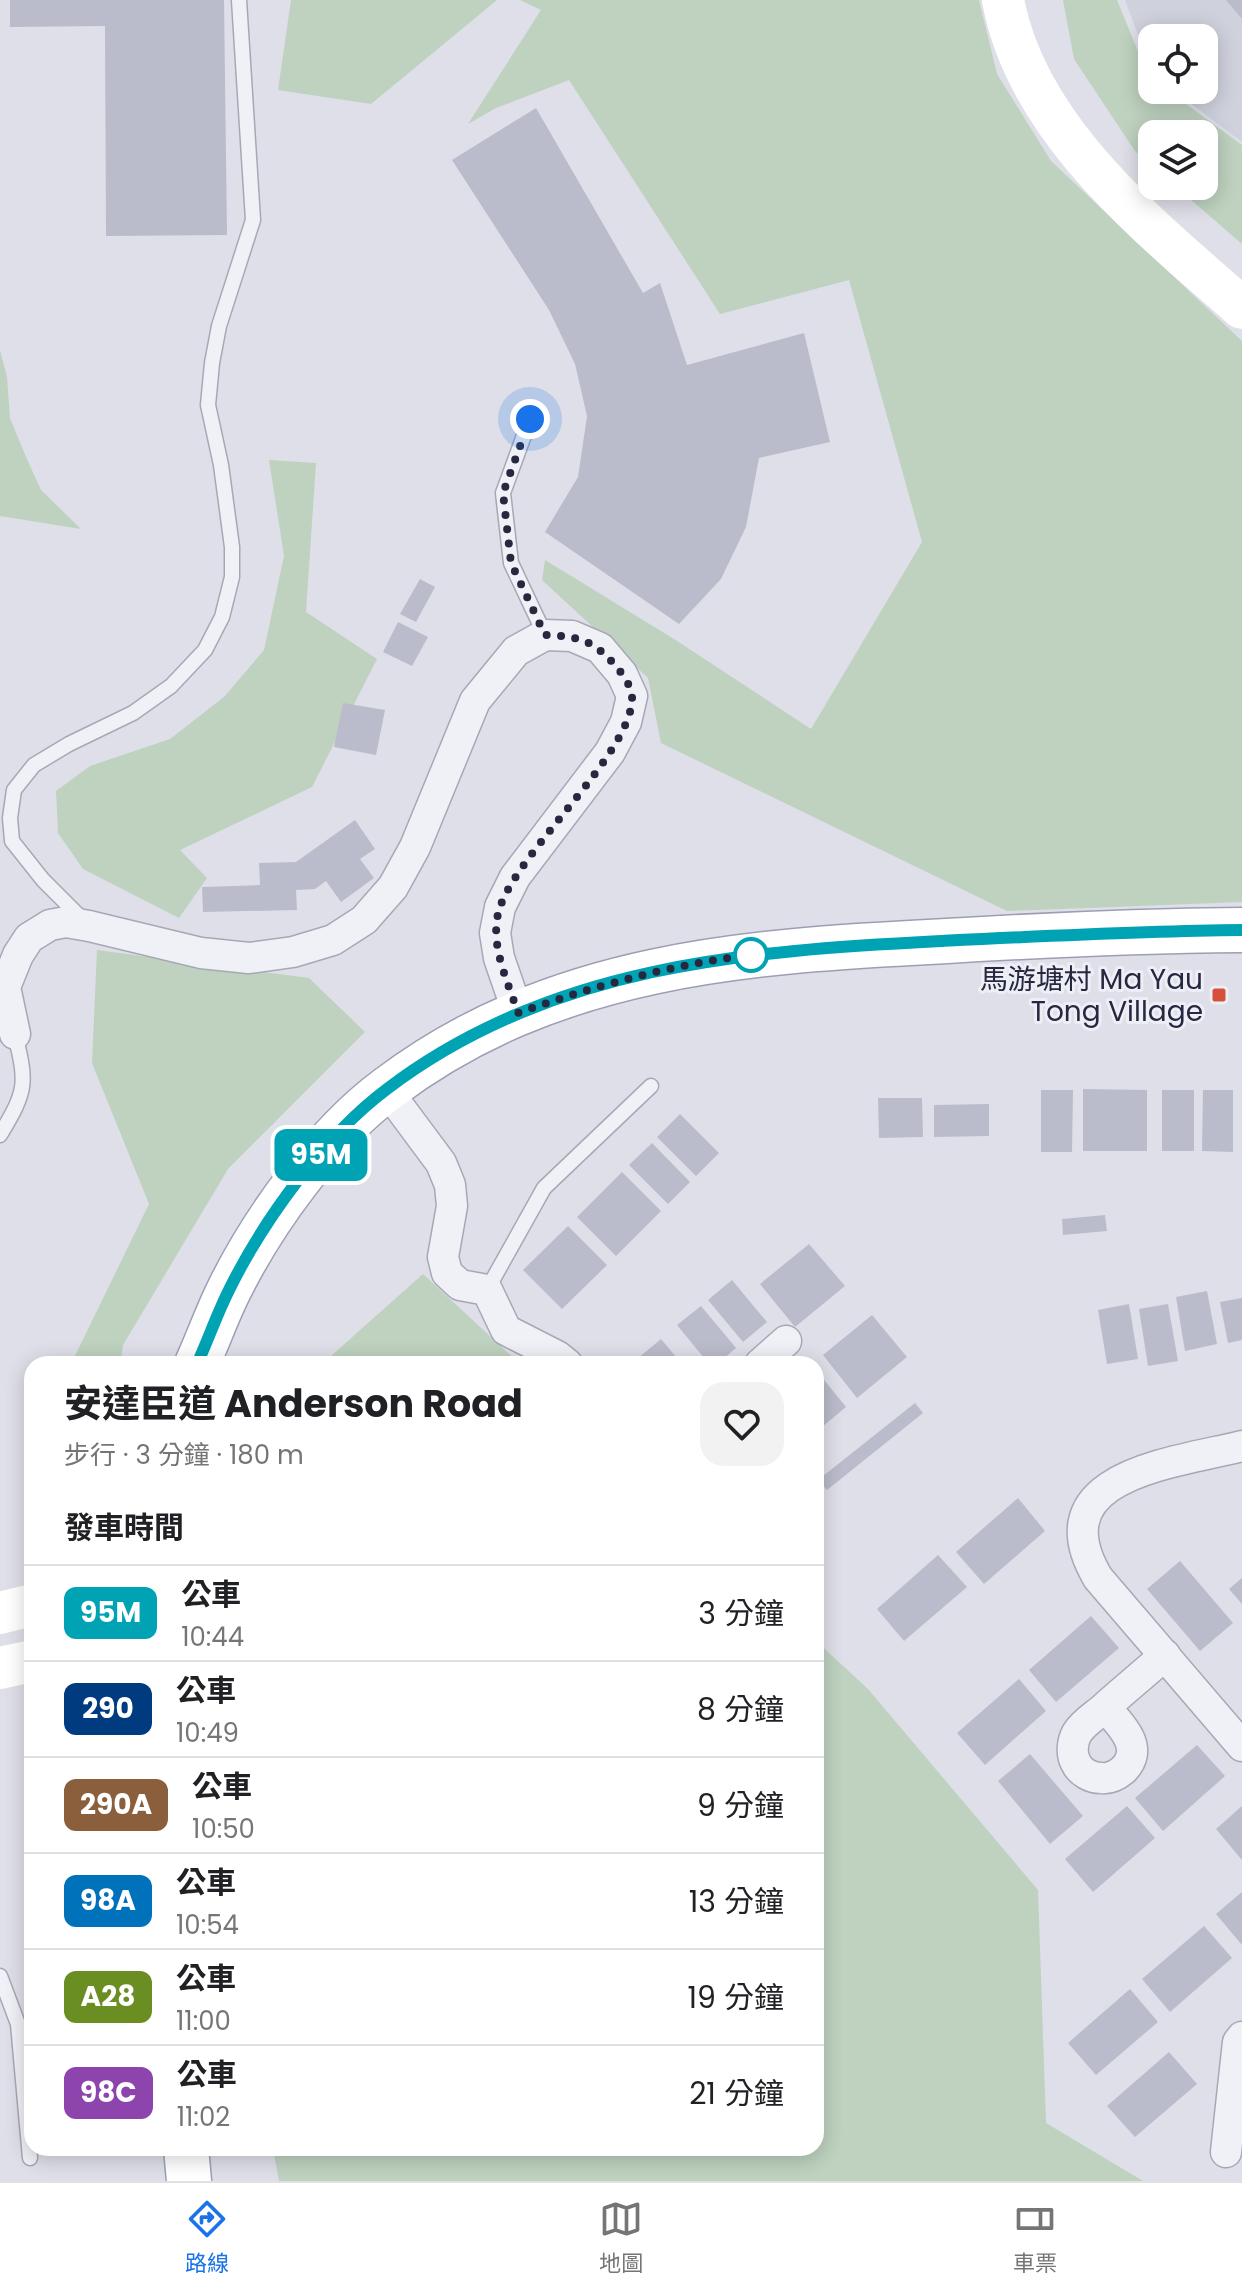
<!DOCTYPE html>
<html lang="zh-TW">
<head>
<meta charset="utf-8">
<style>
  :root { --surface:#fff; --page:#f2f2f2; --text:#202124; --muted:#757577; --line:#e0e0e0; --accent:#1a73e8 }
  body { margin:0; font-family:Poppins,"Noto Sans TC",sans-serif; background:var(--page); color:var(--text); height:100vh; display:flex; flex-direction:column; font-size:30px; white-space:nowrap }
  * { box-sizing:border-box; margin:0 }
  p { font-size:26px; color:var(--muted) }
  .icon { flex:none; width:44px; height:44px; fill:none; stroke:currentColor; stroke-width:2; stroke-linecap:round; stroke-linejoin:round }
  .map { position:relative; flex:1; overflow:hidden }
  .panel { position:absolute; left:24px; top:1356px; width:800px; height:800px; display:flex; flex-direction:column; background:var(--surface); border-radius:24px; box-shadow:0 4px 20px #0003 }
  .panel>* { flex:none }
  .badge { padding:0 16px; border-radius:12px; font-size:28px; line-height:52px }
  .controls { position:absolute; left:1138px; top:24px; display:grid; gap:16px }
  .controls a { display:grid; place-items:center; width:80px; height:80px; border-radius:16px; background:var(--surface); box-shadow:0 4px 20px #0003; font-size:40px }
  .you { position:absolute; width:40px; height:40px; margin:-20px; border:6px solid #fff; border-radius:50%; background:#1a73e8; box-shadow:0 0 0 12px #1a73e833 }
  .map>.badge { position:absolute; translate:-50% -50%; box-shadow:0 0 0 4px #fff }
  h2 { padding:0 40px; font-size:30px; line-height:72px }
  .round { display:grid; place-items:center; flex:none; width:84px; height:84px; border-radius:24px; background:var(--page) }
  .summary { display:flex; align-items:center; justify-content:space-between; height:136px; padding:0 40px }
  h1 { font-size:38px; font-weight:700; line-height:60px }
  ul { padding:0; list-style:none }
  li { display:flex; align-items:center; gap:24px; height:96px; padding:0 40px; border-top:2px solid var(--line) }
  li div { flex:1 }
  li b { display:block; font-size:30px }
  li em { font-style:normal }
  li .badge { min-width:88px; font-weight:700; text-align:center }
  .tabs { display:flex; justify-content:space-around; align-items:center; height:112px; border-top:2px solid var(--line); background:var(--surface); font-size:22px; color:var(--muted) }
  .tabs a { display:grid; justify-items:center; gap:4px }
  .tabs .on { color:var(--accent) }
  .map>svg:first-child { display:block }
</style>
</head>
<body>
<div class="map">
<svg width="1242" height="2181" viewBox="0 0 1242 2181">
  <rect width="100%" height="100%" fill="#dedfe8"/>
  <!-- built -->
  <polygon fill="#cfd1dd" points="1125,0 1242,0 1242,142 1173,90 1204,90 1204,38 1152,38 1152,72"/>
  <!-- green -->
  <g fill="#bed2bf">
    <polygon points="291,0 497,0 371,104 278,90"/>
    <polygon points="520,0 979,0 997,74 1051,161 1242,341 1242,902 1007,911 661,743 648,678 542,580 545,560 674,639 811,729 922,542 849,280 720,314 569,80 496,108 468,124 541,10"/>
    <polygon points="1063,0 1117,0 1148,76 1152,79 1152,90 1167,90 1242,145 1242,244 1175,186 1204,186 1204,134 1152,134 1152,166 1135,151 1074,59"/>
    <polygon points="0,350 7,377 10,418 26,457 41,490 81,529 0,516"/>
    <polygon points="269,460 316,463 306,612 377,659 312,787 180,850 207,878 179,918 83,869 58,833 56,791 90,766 170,739 224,697 264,650 284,556"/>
    <polygon points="97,950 309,978 365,1032 228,1169 123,1345 120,1364 71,1364 149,1204 92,1063"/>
    <polygon points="423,1274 520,1364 322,1364"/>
    <polygon points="816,1641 868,1689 1038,1890 1046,2123 1143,2181 279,2181 273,2148 816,2148"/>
  </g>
  <!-- building -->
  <g fill="#bbbccb">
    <polygon points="10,0 224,0 227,235 106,236 105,26 10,27"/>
    <polygon points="1226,0 1242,0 1242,19"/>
    <polygon points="536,108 643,293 660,283 687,365 804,333 830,442 759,458 746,527 721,579 679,624 545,532 578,477 587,416 575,364 549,310 452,160"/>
    <polygon points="420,579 435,587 416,622 400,614"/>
    <polygon points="398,622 428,637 412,666 383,652"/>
    <polygon points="343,703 385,710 376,755 334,747"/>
    <polygon points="355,820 375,849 360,859 374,878 341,902 326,881 315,889 296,890 297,910 203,912 202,887 260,885 259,863 296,862"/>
    <polygon points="1083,1089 1147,1090 1147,1151 1083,1151"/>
    <polygon points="1041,1090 1073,1090 1072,1152 1041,1152"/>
    <rect x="1162" y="1090" width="32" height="61"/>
    <polygon points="1203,1090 1233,1090 1233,1152 1202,1151"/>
    <polygon points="878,1098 922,1098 923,1137 879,1138"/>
    <polygon points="989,1104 989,1136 934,1137 934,1105"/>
    <polygon points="680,1114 719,1153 696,1176 657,1137"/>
    <polygon points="652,1143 690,1182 668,1204 629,1165"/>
    <polygon points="622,1172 661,1211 616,1256 577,1217"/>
    <polygon points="1105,1215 1107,1231 1063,1235 1062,1219"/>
    <polygon points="568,1226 607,1265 562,1309 523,1270"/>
    <polygon points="809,1244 845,1286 795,1327 760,1284"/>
    <polygon points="732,1280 767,1322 743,1342 708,1300"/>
    <polygon points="1207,1291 1217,1344 1185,1351 1176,1297"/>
    <polygon points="1242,1298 1242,1340 1228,1343 1220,1302"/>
    <polygon points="1129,1304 1138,1359 1107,1364 1098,1310"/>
    <polygon points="1168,1304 1178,1361 1148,1366 1139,1309"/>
    <polygon points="701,1306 736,1348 717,1364 709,1364 677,1325"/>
    <polygon points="872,1315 907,1357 857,1398 823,1355"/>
    <polygon points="661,1339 682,1364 631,1364"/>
    <polygon points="816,1370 846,1407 816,1432"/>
    <polygon points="915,1403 923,1413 827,1490 818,1480"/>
    <polygon points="1018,1498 1045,1531 984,1584 956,1552"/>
    <polygon points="938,1555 967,1587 904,1641 877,1609"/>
    <polygon points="1180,1561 1233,1623 1200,1651 1147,1589"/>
    <polygon points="1242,1578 1242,1604 1229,1589"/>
    <polygon points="1091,1616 1119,1648 1056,1702 1029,1670"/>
    <polygon points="1019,1679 1046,1711 985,1765 957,1733"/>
    <polygon points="1197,1745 1225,1776 1163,1831 1135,1798"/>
    <polygon points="1030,1754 1083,1816 1050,1844 998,1781"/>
    <polygon points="1127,1806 1155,1838 1093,1892 1065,1859"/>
    <polygon points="1242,1806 1242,1860 1216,1829"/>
    <polygon points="1242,1892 1242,1945 1216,1914"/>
    <polygon points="1204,1926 1232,1958 1170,2012 1142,1979"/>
    <polygon points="1130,1989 1158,2022 1096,2075 1068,2043"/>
    <polygon points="1169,2052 1197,2084 1135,2137 1107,2106"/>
  </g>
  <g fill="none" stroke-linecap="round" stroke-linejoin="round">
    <!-- lane casing -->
    <g stroke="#a7a8b6" stroke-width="17">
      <g id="lane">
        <polyline points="530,419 503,493 511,563 545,635"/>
        <polyline points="84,921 43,880 12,841 10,818 14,790 34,765 69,744 133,713 171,686 205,650 222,617 232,577 232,547 221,465 208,405 212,363 219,326 253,220 239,0"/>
        <path d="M 0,1135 C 27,1090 27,1084 15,1034"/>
        <polyline points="487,1290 544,1188 651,1086"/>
        <polyline points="0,1976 18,2024 30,2158"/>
      </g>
    </g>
    <!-- street casing -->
    <g stroke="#a7a8b6" stroke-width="33">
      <g id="street">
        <polyline points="15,1034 5,987 18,955 29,938 50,925 66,922 89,926 201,953 249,958 293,952 333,940 364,920 393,887 415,847 475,701 516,651 545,635 572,636 600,648 622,674 632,696 626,722 610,752 515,877 500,907 495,933 499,958 518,1013"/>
        <polyline points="386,1089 441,1163 450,1185 452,1206 443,1257 447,1273 460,1285 487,1290 506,1330 557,1356 567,1364"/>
        <polyline points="760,1364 786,1341"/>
        <path d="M 1242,1446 C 1174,1463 1037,1475 1098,1578 L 1242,1746"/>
        <path d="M 1105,1707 C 1120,1724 1146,1748 1123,1770 C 1117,1775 1109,1779 1101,1778 C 1091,1778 1080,1772 1076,1763 C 1071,1754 1072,1742 1077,1733 C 1083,1723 1095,1716 1104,1708 C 1124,1690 1145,1673 1165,1655"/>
        <polyline points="1226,2152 1238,2042 1242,2037"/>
      </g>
    </g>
    <!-- primary casing -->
    <g stroke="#9c9fb4" stroke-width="47">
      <g id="primary">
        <path d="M 197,1364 C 208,1340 217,1314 229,1290 C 263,1221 324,1136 387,1089 C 553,963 748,951 947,941 C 1046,935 1144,931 1242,930"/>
        <polyline points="186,2148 189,2181"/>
      </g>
    </g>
    <!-- lane -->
    <use href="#lane" stroke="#f0f1f6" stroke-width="14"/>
    <!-- street -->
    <use href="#street" stroke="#f0f1f6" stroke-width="30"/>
    <!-- secondary -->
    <g stroke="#fff" stroke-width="42">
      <path d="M 1003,0 C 1027,130 1148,225 1242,308"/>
      <polyline points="0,1613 32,1605"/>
      <polyline points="0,1668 32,1661"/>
    </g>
    <!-- primary -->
    <use href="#primary" stroke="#fff" stroke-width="44"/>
  </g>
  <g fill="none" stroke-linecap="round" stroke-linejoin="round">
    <!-- line casing -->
    <g stroke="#fff" stroke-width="18">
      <path id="line" d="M 197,1364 C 208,1340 217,1314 229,1290 C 263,1221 324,1136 387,1089 C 550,965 745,951 941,941 C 1042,936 1142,931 1242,930"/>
    </g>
    <!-- line -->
    <use href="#line" stroke="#00a3b4" stroke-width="12"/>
    <!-- walk -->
    <path stroke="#262840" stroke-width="8" stroke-dasharray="0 14.4" d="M 530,419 L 503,493 L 511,563 L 545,635 C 577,636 593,640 614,664 C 621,672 631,685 632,696 C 635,750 520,849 500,907 C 488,942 507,979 518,1013 C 594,986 670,965 751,955"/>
  </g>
  <!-- markers -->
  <circle fill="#fff" stroke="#00a3b4" stroke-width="4" cx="751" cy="955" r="16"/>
  <rect fill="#d5513b" stroke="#edeef6" stroke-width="3" x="1211" y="987" width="16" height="16" rx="4"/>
  <g text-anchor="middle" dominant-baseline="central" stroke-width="6" stroke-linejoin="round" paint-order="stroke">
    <!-- poi labels -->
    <g font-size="28" fill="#262840" stroke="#edeef6" text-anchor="end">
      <text x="1203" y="979">馬游塘村 Ma Yau<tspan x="1203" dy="32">Tong Village</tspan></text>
    </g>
  </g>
</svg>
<div class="controls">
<a><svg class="icon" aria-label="locate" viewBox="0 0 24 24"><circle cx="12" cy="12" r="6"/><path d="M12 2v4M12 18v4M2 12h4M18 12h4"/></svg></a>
<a><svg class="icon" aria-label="layers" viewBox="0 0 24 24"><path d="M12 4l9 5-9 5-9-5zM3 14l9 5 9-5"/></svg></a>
</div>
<div class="you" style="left:530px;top:419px"></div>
<b class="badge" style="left:321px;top:1155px;background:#00a3b4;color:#fff">95M</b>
<section class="panel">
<div class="summary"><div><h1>安達臣道 Anderson Road</h1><p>步行 · 3 分鐘 · 180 m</p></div><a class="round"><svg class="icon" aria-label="heart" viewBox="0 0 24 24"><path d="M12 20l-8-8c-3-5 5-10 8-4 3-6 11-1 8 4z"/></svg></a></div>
<h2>發車時間</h2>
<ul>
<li><span class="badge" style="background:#00a3b4;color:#fff">95M</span><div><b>公車</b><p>10:44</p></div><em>3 分鐘</em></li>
<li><span class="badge" style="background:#003b80;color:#fff">290</span><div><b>公車</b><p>10:49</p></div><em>8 分鐘</em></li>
<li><span class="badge" style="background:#8b5e3c;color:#fff">290A</span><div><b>公車</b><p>10:50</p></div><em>9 分鐘</em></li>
<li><span class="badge" style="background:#0072bc;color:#fff">98A</span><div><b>公車</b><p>10:54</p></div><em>13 分鐘</em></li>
<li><span class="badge" style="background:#6b8e23;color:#fff">A28</span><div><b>公車</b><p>11:00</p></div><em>19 分鐘</em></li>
<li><span class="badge" style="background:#8e44ad;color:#fff">98C</span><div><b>公車</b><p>11:02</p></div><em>21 分鐘</em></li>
</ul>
</section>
</div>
<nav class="tabs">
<a class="on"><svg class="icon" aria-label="directions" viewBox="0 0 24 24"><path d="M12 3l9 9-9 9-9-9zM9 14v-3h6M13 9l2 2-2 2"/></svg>路線</a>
<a><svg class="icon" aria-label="map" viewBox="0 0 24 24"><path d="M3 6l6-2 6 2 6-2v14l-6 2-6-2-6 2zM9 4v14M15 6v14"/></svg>地圖</a>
<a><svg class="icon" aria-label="tickets" viewBox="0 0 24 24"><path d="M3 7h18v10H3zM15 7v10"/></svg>車票</a>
</nav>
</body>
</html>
